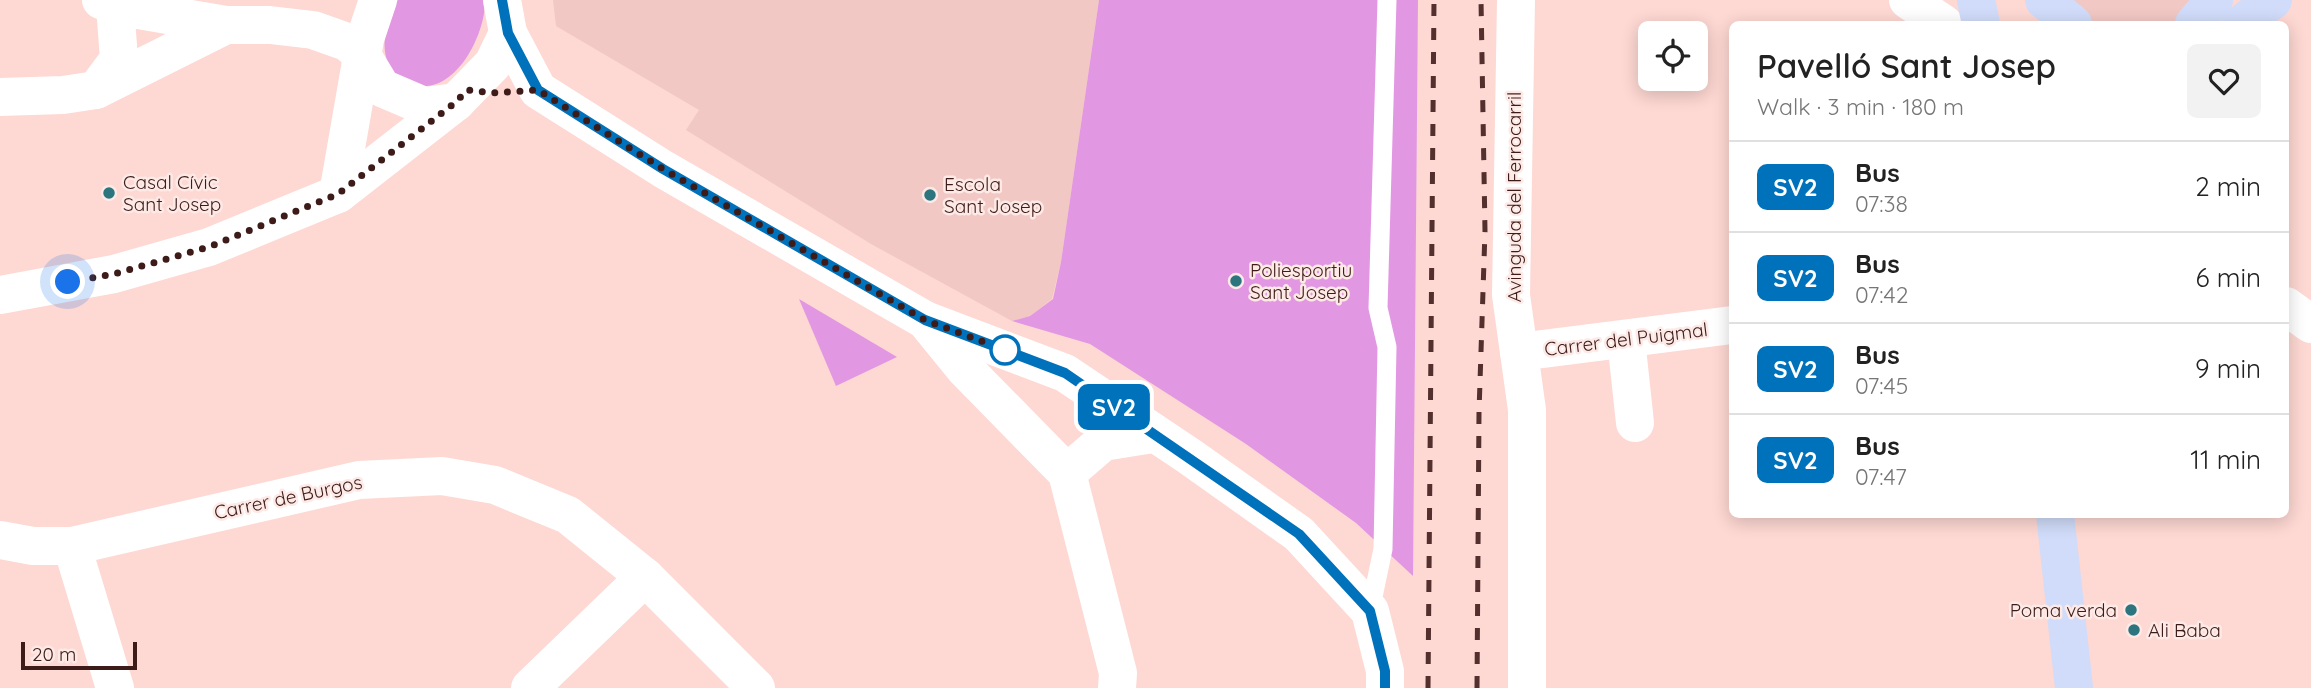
<!DOCTYPE html>
<html lang="en">
<head>
<meta charset="utf-8">
<style>
  :root { --surface:#fff; --page:#f2f2f2; --text:#222; --muted:#767676; --line:#e0e0e0 }
  body { margin:0; font-family:Quicksand,sans-serif; background:var(--page); color:var(--text); height:100vh; display:flex; flex-direction:column; font-size:26px; white-space:nowrap }
  * { box-sizing:border-box; margin:0 }
  p { font-size:23px; color:var(--muted) }
  .icon { flex:none; width:38px; height:38px; fill:none; stroke:currentColor; stroke-width:2; stroke-linecap:round; stroke-linejoin:round }
  .map { position:relative; flex:1; overflow:hidden }
  .panel { position:absolute; left:1729px; top:21px; width:560px; height:497px; display:flex; flex-direction:column; background:var(--surface); border-radius:10px; box-shadow:0 4px 18px #0003 }
  .panel>* { flex:none }
  .badge { padding:0 14px; border-radius:10px; font-size:24px; line-height:46px }
  .controls { position:absolute; left:1638px; top:21px; display:grid; gap:14px }
  .controls a { display:grid; place-items:center; width:70px; height:70px; border-radius:10px; background:var(--surface); box-shadow:0 4px 18px #0003; font-size:35px }
  .scale { position:absolute; left:21px; bottom:18px; width:116px; box-sizing:border-box; padding-left:7px; border:4px solid #3d1b18; border-top:0; font-size:19px; line-height:24px; white-space:nowrap; color:#3d1b18; -webkit-text-stroke:5px #fdeae7; paint-order:stroke }
  .you { position:absolute; width:35px; height:35px; margin:-18px; border:5px solid #fff; border-radius:50%; background:#1a73e8; box-shadow:0 0 0 10px #1a73e833 }
  .map>.badge { position:absolute; translate:-50% -50%; box-shadow:0 0 0 4px #fff }
  .round { display:grid; place-items:center; flex:none; width:74px; height:74px; border-radius:10px; background:var(--page) }
  .headline { display:flex; align-items:center; justify-content:space-between; height:119px; padding:0 28px }
  h1 { font-size:33px; font-weight:600; line-height:52px }
  ul { padding:0; list-style:none }
  li { display:flex; align-items:center; gap:21px; height:91px; padding:0 28px; border-top:2px solid var(--line) }
  li div { flex:1 }
  li b { display:block; font-size:26px }
  li em { font-style:normal }
  li .badge { min-width:77px; font-weight:700; text-align:center }
  .map>svg:first-child { display:block }
</style>
</head>
<body>
<div class="map">
<svg width="2311" height="688" viewBox="0 0 2311 688">
  <rect width="100%" height="100%" fill="#fed8d3"/>
  <!-- built -->
  <g fill="#f1c8c4">
    <polygon points="553,0 1099,0 1061,262 1052,299 1030,316 1012,321 871,244 686,130 699,110 556,26"/>
    <polygon points="2051,0 2205,0 2188,24 2084,24"/>
  </g>
  <!-- green -->
  <g fill="#e297e3">
    <path d="M 398,0 L 485,0 C 486,32 458,90 420,86 C 375,81 379,28 398,0 Z"/>
    <polygon points="1099,0 1418,0 1413,576 1356,523 1246,444 1090,344 1012,321 1030,316 1053,299 1061,262"/>
    <polygon points="799,299 897,357 836,386"/>
  </g>
  <g fill="none" stroke-linecap="round" stroke-linejoin="round">
    <!-- lane -->
    <polyline stroke="#fff" stroke-width="19" points="1370,611 1383,549 1387,347 1378,308 1387,0"/>
    <!-- street -->
    <g stroke="#fff" stroke-width="38">
      <polyline points="101,0 115,6 226,25 270,25 313,30 347,42 362,55 382,88 424,106 456,102"/>
      <polyline points="1516,0 1511,295 1527,410 1527,688"/>
      <polyline points="1908,0 1944,24"/>
      <polyline points="508,33 538,90 663,169 925,320 965,369 1067,473 1118,673 1117,688"/>
      <polyline points="96,90 119,59 115,6"/>
      <polyline points="0,97 63,95 96,90 226,25"/>
      <polyline points="338,194 365,39 378,0"/>
      <polyline points="0,295 114,274 209,247 338,194 456,102 493,64 508,33 502,0"/>
      <polyline points="2286,306 2311,324"/>
      <polyline points="925,320 1065,373 1189,456 1299,534 1370,611 1385,671 1385,688"/>
      <polyline points="1626,339 1635,423"/>
      <polyline points="1519,352 1732,325"/>
      <polyline points="1067,473 1103,442 1153,434"/>
      <polyline points="0,540 33,546 72,546 359,480 442,476 495,485 568,515 645,577 756,688"/>
      <polyline points="72,546 115,688"/>
      <polyline points="530,688 645,577"/>
    </g>
    <!-- secondary -->
    <g stroke="#d0dcf9" stroke-width="38">
      <polyline points="1976,0 1981,24"/>
      <polyline points="2044,0 2073,24"/>
      <polyline points="2194,24 2214,0"/>
      <polyline points="2241,24 2273,0"/>
      <polyline points="2055,514 2074,688"/>
    </g>
    <!-- rail -->
    <g stroke="#53302d" stroke-width="5" stroke-dasharray="12 12" stroke-linecap="butt">
      <polyline points="1428,688 1434,0"/>
      <polyline points="1477,688 1479,412 1485,231 1481,0"/>
    </g>
  </g>
  <g fill="none" stroke-linecap="round" stroke-linejoin="round">
    <!-- line casing -->
    <g stroke="#fff" stroke-width="16">
      <polyline id="line" points="502,0 508,33 538,90 663,169 925,320 1065,373 1299,534 1370,611 1385,671 1385,688"/>
    </g>
    <!-- line -->
    <use href="#line" stroke="#0072bc" stroke-width="10"/>
    <!-- walk -->
    <polyline stroke="#3d1b18" stroke-width="7" stroke-dasharray="0 12.6" points="68,282 114,274 209,247 338,194 456,102 467,90 492,93 538,90 663,169 925,320 1005,350"/>
  </g>
  <!-- markers -->
  <g fill="#2c757e" stroke="#fdeae7" stroke-width="2.5">
    <circle cx="109" cy="193" r="7"/>
    <circle cx="930" cy="195" r="7"/>
    <circle cx="1236" cy="281" r="7"/>
    <circle cx="2131" cy="610" r="7"/>
    <circle cx="2134" cy="630" r="7"/>
  </g>
  <circle fill="#fff" stroke="#0072bc" stroke-width="3.5" cx="1005" cy="350" r="14"/>
  <g text-anchor="middle" dominant-baseline="central" stroke-width="5" stroke-linejoin="round" paint-order="stroke">
    <!-- poi labels -->
    <g font-size="19" fill="#3d1b18" stroke="#fdeae7" text-anchor="start">
      <text x="123" y="182">Casal Cívic<tspan x="123" dy="22">Sant Josep</tspan></text>
      <text x="944" y="184">Escola<tspan x="944" dy="22">Sant Josep</tspan></text>
      <text x="1250" y="270">Poliesportiu<tspan x="1250" dy="22">Sant Josep</tspan></text>
      <text x="2117" y="610" text-anchor="end">Poma verda</text>
      <text x="2148" y="630">Ali Baba</text>
    </g>
    <!-- street labels -->
    <g font-size="19" fill="#3d1b18" stroke="#fdeae7">
      <text transform="translate(1514 197) rotate(-90)">Avinguda del Ferrocarril</text>
      <text transform="translate(1626 339) rotate(-7)">Carrer del Puigmal</text>
      <text transform="translate(288 497) rotate(-12)">Carrer de Burgos</text>
    </g>
  </g>
</svg>
<div class="controls">
<a><svg class="icon" aria-label="locate" viewBox="0 0 24 24"><circle cx="12" cy="12" r="6"/><path d="M12 2v4M12 18v4M2 12h4M18 12h4"/></svg></a>
</div>
<div class="scale">20 m</div>
<div class="you" style="left:68px;top:282px"></div>
<b class="badge" style="left:1114px;top:407px;background:#0072bc;color:#fff">SV2</b>
<section class="panel">
<div class="headline"><div><h1>Pavelló Sant Josep</h1><p>Walk · 3 min · 180 m</p></div><a class="round"><svg class="icon" aria-label="heart" viewBox="0 0 24 24"><path d="M12 20l-8-8c-3-5 5-10 8-4 3-6 11-1 8 4z"/></svg></a></div>
<ul>
<li><span class="badge" style="background:#0072bc;color:#fff">SV2</span><div><b>Bus</b><p>07:38</p></div><em>2 min</em></li>
<li><span class="badge" style="background:#0072bc;color:#fff">SV2</span><div><b>Bus</b><p>07:42</p></div><em>6 min</em></li>
<li><span class="badge" style="background:#0072bc;color:#fff">SV2</span><div><b>Bus</b><p>07:45</p></div><em>9 min</em></li>
<li><span class="badge" style="background:#0072bc;color:#fff">SV2</span><div><b>Bus</b><p>07:47</p></div><em>11 min</em></li>
</ul>
</section>
</div>
</body>
</html>
